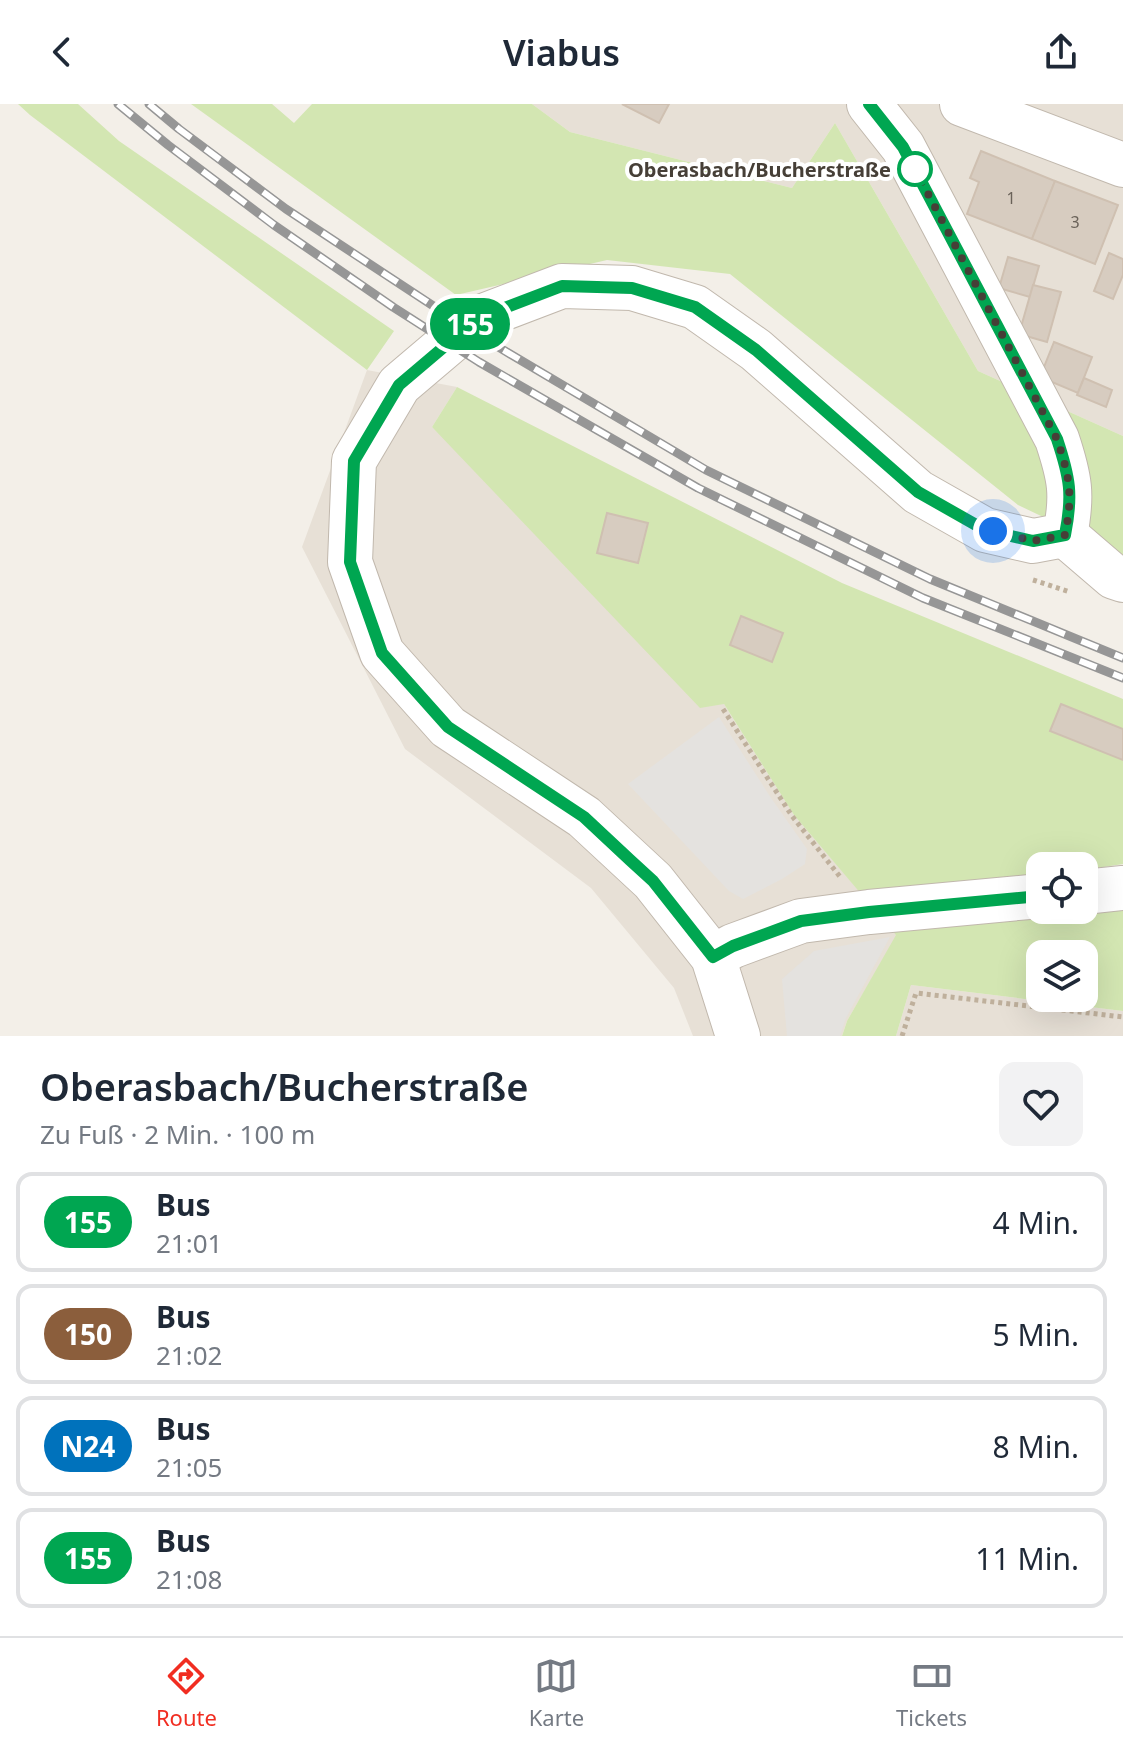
<!DOCTYPE html>
<html lang="de">
<head>
<meta charset="utf-8">
<style>
  :root { --surface:#fff; --page:#f2f2f3; --text:#1f2937; --muted:#747a83; --line:#e0e1e3; --accent:#f12d21 }
  body { margin:0; font-family:"Noto Sans",sans-serif; background:var(--page); color:var(--text); height:100vh; display:flex; flex-direction:column; font-size:30px; white-space:nowrap }
  * { box-sizing:border-box; margin:0 }
  p { font-size:26px; color:var(--muted) }
  .icon { flex:none; width:44px; height:44px; fill:none; stroke:currentColor; stroke-width:2; stroke-linecap:round; stroke-linejoin:round }
  .map { position:relative; height:932px; overflow:hidden }
  .sheet { display:flex; flex-direction:column; background:var(--surface); flex:1 }
  .sheet>* { flex:none }
  .badge { padding:0 16px; border-radius:26px; font-size:28px; line-height:52px }
  .fabs { position:absolute; left:1026px; top:748px; display:grid; gap:16px }
  .fabs a { display:grid; place-items:center; width:72px; height:72px; border-radius:16px; background:var(--surface); box-shadow:0 8px 32px #0002; font-size:40px }
  .you { position:absolute; width:40px; height:40px; margin:-20px; border:6px solid #fff; border-radius:50%; background:#1a73e8; box-shadow:0 0 0 12px #1a73e833 }
  .map>.badge { position:absolute; translate:-50% -50%; box-shadow:0 0 0 4px #fff }
  .round { display:grid; place-items:center; flex:none; width:84px; height:84px; border-radius:16px; background:var(--page) }
  .summary { display:flex; align-items:center; justify-content:space-between; height:136px; padding:0 40px }
  h1 { font-size:38px; font-weight:600; line-height:60px }
  ul { padding:0; list-style:none }
  li { display:flex; align-items:center; gap:24px; height:100px; margin:0 16px 12px; padding:0 24px; border:4px solid var(--line); border-radius:16px }
  li div { flex:1 }
  li b { display:block; font-size:30px }
  li em { font-style:normal }
  li .badge { min-width:88px; font-weight:700; text-align:center }
  header { display:flex; justify-content:space-between; align-items:center; height:104px; padding:0 40px; background:var(--surface); font-size:36px; font-weight:600 }
  .tab-bar { display:flex; justify-content:space-around; align-items:center; height:112px; border-top:2px solid var(--line); background:var(--surface); font-size:22px; color:var(--muted) }
  .tab-bar a { display:grid; justify-items:center; gap:4px }
  .tab-bar .active { color:var(--accent) }
  .map>svg:first-child { display:block }
</style>
</head>
<body>
<header><svg class="icon" aria-label="back" viewBox="0 0 24 24"><path d="M15 5l-7 7 7 7"/></svg>Viabus<svg class="icon" aria-label="share" viewBox="0 0 24 24"><path d="M12 15V3M7 8l5-5 5 5M5 13v7h14v-7"/></svg></header>
<div class="map">
<svg width="1123" height="932" viewBox="0 0 1123 932">
  <rect width="100%" height="100%" fill="#f3efe8"/>
  <!-- residential -->
  <g fill="#e7e0d6">
    <polygon points="532,0 1123,0 1123,332 978,267 835,19 792,84 570,28"/>
    <polygon points="367,266 457,283 432,323 724,600 794,711 897,831 847,917 842,932 693,932 674,884 591,784 405,645 302,443"/>
    <polygon points="911,881 1123,907 1123,932 896,932"/>
  </g>
  <!-- green -->
  <g fill="#d3e6b2" fill-rule="evenodd">
    <polygon points="18,0 78,0 119,37 394,227 367,266 30,11"/>
    <polygon points="191,0 272,0 294,19 312,0 532,0 570,28 792,84 835,19 978,267 1123,332 1123,451 1018,401 730,170 607,156 456,191"/>
    <path d="M 457,283 L 842,479 L 1123,595 L 1123,760 L 1084,766 L 1084,762 L 1040,762 L 1040,806 L 1123,804 L 1123,907 L 911,881 L 896,932 L 842,932 L 847,917 L 896,831 L 794,711 L 724,600 L 700,604 L 432,323 ZM 1040,850 L 1084,850 L 1084,894 L 1040,894 Z"/>
  </g>
  <!-- parking -->
  <g fill="#e4e2df">
    <polygon points="719,613 771,694 807,745 805,760 782,775 743,795 729,787 628,680"/>
    <polygon points="890,833 846,914 840,932 787,932 782,875 814,847"/>
  </g>
  <!-- building -->
  <g fill="#d7ccc0" stroke="#cfc0b1" stroke-width="2">
    <polygon points="622,0 669,0 659,19"/>
    <polygon points="981,47 1055,77 1032,135 967,110 979,78 970,74"/>
    <polygon points="1055,77 1118,101 1095,160 1032,135"/>
    <polygon points="1109,149 1123,155 1123,171 1113,195 1094,187"/>
    <polygon points="1008,153 1039,162 1030,193 999,184"/>
    <polygon points="1033,181 1061,188 1047,238 1019,230"/>
    <polygon points="1054,238 1092,253 1078,289 1040,273"/>
    <polygon points="1084,274 1112,286 1106,303 1077,291"/>
    <polygon points="607,409 648,419 638,459 597,449"/>
    <polygon points="741,512 783,529 772,558 730,541"/>
    <polygon points="1061,600 1123,625 1123,656 1050,627"/>
  </g>
  <g fill="none" stroke-linecap="round" stroke-linejoin="round">
    <!-- minor casing -->
    <g stroke="#c1b8ad" stroke-width="46">
      <g id="minor">
        <path d="M 869,0 L 903,43 L 1057,335 C 1070,374 1073,391 1065,431"/>
        <polyline points="962,0 1123,61"/>
        <polyline points="1065,431 1114,473 1123,476"/>
        <polyline points="1084,788 1123,784"/>
        <polyline points="713,853 733,842 801,817 869,808 1040,792"/>
        <polyline points="738,932 713,853 653,777 584,713 448,623 382,549 350,458 354,357 399,281 478,214 562,182 632,184 695,203 756,246 918,388 985,426 1033,437 1065,431"/>
      </g>
    </g>
    <!-- path -->
    <g stroke="#bfb09c" stroke-width="5" stroke-dasharray="4 4" stroke-linecap="butt">
      <polyline points="1033,476 1070,488"/>
      <polyline points="723,605 792,712 841,774"/>
      <polyline points="902,932 916,889 1123,913"/>
    </g>
    <!-- minor -->
    <use href="#minor" stroke="#fff" stroke-width="44"/>
    <!-- rail casing -->
    <g stroke="#969696" stroke-width="9">
      <g id="rail">
        <polyline points="118,0 168,41 274,121 393,203 479,258 698,384 923,494 1123,574"/>
        <polyline points="149,0 179,25 286,105 441,207 500,244 706,366 930,475 1123,554"/>
      </g>
    </g>
    <!-- rail -->
    <use href="#rail" stroke="#fff" stroke-width="6" stroke-dasharray="18" stroke-linecap="butt"/>
  </g>
  <g fill="none" stroke-linecap="round" stroke-linejoin="round">
    <!-- line casing -->
    <g stroke="#fff" stroke-width="18">
      <path id="line" d="M 869,0 L 903,43 L 1057,335 C 1070,374 1073,391 1065,431 L 1033,437 L 985,426 L 918,388 L 756,246 L 695,203 L 632,184 L 562,182 L 478,214 L 399,281 L 354,357 L 350,458 L 382,549 L 448,623 L 584,713 L 630,756 L 653,777 L 713,853 L 733,842 L 801,817 L 869,808 L 1040,792"/>
    </g>
    <!-- line -->
    <use href="#line" stroke="#00a651" stroke-width="12"/>
    <!-- walk -->
    <path stroke="#463f37" stroke-width="8" stroke-dasharray="0 14.4" d="M 915,65 L 1057,335 C 1070,374 1073,391 1065,431 L 1033,437 L 993,427"/>
  </g>
  <!-- markers -->
  <circle fill="#fff" stroke="#00a651" stroke-width="4" cx="915" cy="65" r="16"/>
  <g text-anchor="middle" dominant-baseline="central" stroke-width="8" stroke-linejoin="round" paint-order="stroke">
    <!-- number labels -->
    <g font-size="16" fill="#6a6259">
      <text x="1011" y="94">1</text>
      <text x="1075" y="118">3</text>
    </g>
    <!-- stop labels -->
    <g font-size="20" font-weight="bold" fill="#463f37" stroke="#fff" text-anchor="end">
      <text x="891" y="65">Oberasbach/Bucherstraße</text>
    </g>
  </g>
</svg>
<div class="fabs">
<a><svg class="icon" aria-label="locate" viewBox="0 0 24 24"><circle cx="12" cy="12" r="6"/><path d="M12 2v4M12 18v4M2 12h4M18 12h4"/></svg></a>
<a><svg class="icon" aria-label="layers" viewBox="0 0 24 24"><path d="M12 4l9 5-9 5-9-5zM3 14l9 5 9-5"/></svg></a>
</div>
<div class="you" style="left:993px;top:427px"></div>
<b class="badge" style="left:470px;top:220px;background:#00a651;color:#fff">155</b>
</div>
<section class="sheet">
<div class="summary"><div><h1>Oberasbach/Bucherstraße</h1><p>Zu Fuß · 2 Min. · 100 m</p></div><a class="round"><svg class="icon" aria-label="heart" viewBox="0 0 24 24"><path d="M12 20l-8-8c-3-5 5-10 8-4 3-6 11-1 8 4z"/></svg></a></div>
<ul>
<li><span class="badge" style="background:#00a651;color:#fff">155</span><div><b>Bus</b><p>21:01</p></div><em>4 Min.</em></li>
<li><span class="badge" style="background:#8b5e3c;color:#fff">150</span><div><b>Bus</b><p>21:02</p></div><em>5 Min.</em></li>
<li><span class="badge" style="background:#0072bc;color:#fff">N24</span><div><b>Bus</b><p>21:05</p></div><em>8 Min.</em></li>
<li><span class="badge" style="background:#00a651;color:#fff">155</span><div><b>Bus</b><p>21:08</p></div><em>11 Min.</em></li>
</ul>
</section>
<nav class="tab-bar">
<a class="active"><svg class="icon" aria-label="directions" viewBox="0 0 24 24"><path d="M12 3l9 9-9 9-9-9zM9 14v-3h6M13 9l2 2-2 2"/></svg>Route</a>
<a><svg class="icon" aria-label="map" viewBox="0 0 24 24"><path d="M3 6l6-2 6 2 6-2v14l-6 2-6-2-6 2zM9 4v14M15 6v14"/></svg>Karte</a>
<a><svg class="icon" aria-label="tickets" viewBox="0 0 24 24"><path d="M3 7h18v10H3zM15 7v10"/></svg>Tickets</a>
</nav>
</body>
</html>
